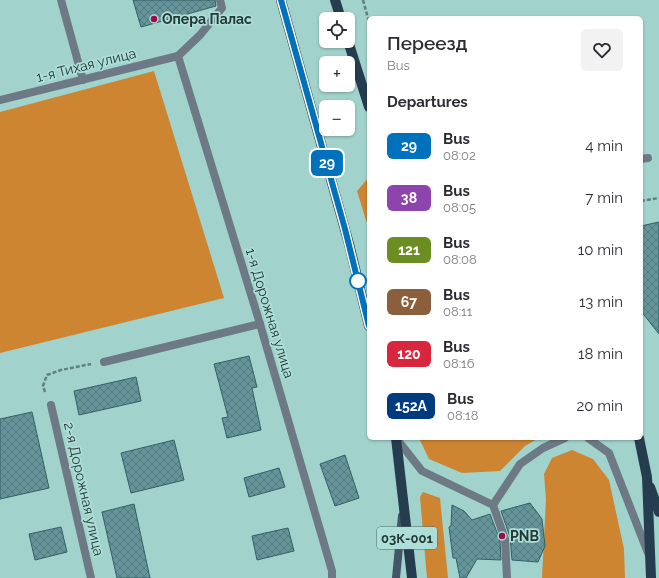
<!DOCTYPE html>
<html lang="en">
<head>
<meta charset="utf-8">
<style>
  :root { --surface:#fff; --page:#f2f2f3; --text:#2b2b33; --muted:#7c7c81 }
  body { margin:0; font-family:Raleway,sans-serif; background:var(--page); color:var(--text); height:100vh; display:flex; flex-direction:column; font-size:15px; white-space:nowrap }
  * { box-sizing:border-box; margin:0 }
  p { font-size:13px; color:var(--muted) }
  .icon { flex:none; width:22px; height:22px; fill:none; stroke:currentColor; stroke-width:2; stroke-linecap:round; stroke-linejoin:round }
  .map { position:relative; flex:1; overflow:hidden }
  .side { position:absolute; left:367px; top:16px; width:276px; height:424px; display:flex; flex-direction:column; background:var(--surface); border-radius:6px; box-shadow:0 1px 3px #0004 }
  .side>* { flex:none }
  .badge { padding:0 8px; border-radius:6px; font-size:14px; line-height:26px }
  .controls { position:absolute; left:319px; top:12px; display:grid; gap:8px }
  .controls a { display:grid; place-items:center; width:36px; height:36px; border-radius:6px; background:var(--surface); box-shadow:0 1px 3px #0004; font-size:20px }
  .map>.badge { position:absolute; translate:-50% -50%; box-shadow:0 0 0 2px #fff }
  h2 { padding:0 20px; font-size:15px; line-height:36px }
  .round { display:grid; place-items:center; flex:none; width:42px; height:42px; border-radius:6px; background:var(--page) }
  .head { display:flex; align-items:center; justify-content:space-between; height:68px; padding:0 20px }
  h1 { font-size:19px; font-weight:600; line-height:30px }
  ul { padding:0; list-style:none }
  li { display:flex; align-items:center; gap:12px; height:52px; padding:0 20px }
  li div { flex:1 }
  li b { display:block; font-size:15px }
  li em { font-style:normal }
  li .badge { min-width:44px; font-weight:700; text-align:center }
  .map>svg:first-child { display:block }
</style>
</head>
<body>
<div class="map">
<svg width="659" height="578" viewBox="0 0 659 578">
  <defs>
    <pattern id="building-cross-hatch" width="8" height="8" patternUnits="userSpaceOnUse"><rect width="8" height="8" fill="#65959b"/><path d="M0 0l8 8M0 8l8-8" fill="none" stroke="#537b7f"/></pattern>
  </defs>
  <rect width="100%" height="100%" fill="#a1d2cb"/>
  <!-- grass -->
  <g fill="#ce8532">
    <polygon points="154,71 224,298 0,353 0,112"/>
    <polygon points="369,177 369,230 357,191"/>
    <polygon points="419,438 539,438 525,446 500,471 462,473 429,459"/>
    <polygon points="572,450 593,459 609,480 624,549 625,578 542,578 546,499 544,474 552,458"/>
    <polygon points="423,492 440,498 448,578 427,578 420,497"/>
  </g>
  <!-- building -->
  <g fill="url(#building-cross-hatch)" stroke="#316066">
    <polygon points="133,0 215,0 216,6 141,27"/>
    <polygon points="659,222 659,334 641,311 641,226"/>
    <polygon points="249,356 257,387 252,388 261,430 227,438 222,418 228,417 214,364"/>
    <polygon points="136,377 141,401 79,415 74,391"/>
    <polygon points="32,412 49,488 0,499 0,419"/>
    <polygon points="174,440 184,480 131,493 121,453"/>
    <polygon points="345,455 359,498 335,506 320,464"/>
    <polygon points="279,468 285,487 249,497 244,478"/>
    <polygon points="530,503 542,519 545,546 538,562 512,560 510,537 501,511"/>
    <polygon points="134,504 150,578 117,578 102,512"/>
    <polygon points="452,505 464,511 472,520 490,514 500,540 501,560 477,559 466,578 460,578 456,558 453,558 449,527 451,526"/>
    <polygon points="61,527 67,552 35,560 29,534"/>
    <polygon points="288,528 294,551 257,560 252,536"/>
  </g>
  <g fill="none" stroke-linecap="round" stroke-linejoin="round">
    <!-- path -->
    <g stroke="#60827d" stroke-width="2.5" stroke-dasharray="4 2" stroke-linecap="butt">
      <polyline points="363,0 369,22"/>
      <polyline points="641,201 659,198"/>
      <polyline points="45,392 43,386 47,375 61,370 91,364"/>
    </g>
    <!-- lane -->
    <g stroke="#6d7a86" stroke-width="8">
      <polyline points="178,56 200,35 222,8 220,0"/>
      <polyline points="641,159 648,158"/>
      <polyline points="104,362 260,324"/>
      <polyline points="396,438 422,471 493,505 505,539 507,578"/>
      <polyline points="588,438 609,453 648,553"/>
      <polyline points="493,505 520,464 543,448 565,438"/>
    </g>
    <!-- street -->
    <g stroke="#6d7a86" stroke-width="8">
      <polyline points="61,0 83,80"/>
      <polyline points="0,100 178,56 260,324 332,571 332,578"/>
      <polyline points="51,405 91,578"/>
    </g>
    <!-- secondary -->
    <polyline stroke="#435666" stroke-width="8" points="396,578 402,516"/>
    <!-- primary -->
    <g stroke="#263d50" stroke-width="10">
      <polyline points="281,0 349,244 369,326"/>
      <polyline points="335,0 341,19"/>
      <polyline points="348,41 369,107"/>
      <polyline points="396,438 412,578"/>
      <polyline points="639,438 647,477 651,578"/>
      <polyline points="650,487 659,512"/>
    </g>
  </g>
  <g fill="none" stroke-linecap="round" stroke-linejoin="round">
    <!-- line casing -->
    <g stroke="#fff" stroke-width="9">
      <polyline id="line" points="281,0 345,229 369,326"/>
    </g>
    <!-- line -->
    <use href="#line" stroke="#0072bc" stroke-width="6"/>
  </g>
  <!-- markers -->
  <g fill="#a1084a" stroke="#addfd8" stroke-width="1.5">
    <circle cx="154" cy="19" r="4"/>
    <circle cx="502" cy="536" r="4"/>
  </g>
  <circle fill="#fff" stroke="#0072bc" stroke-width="2" cx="358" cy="281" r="8"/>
  <g text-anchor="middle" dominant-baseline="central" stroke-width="3.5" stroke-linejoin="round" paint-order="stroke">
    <!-- shield labels -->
    <rect fill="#addfd8" stroke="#4d6a67" stroke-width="1" x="377" y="527" width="60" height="22" rx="3"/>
    <g font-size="13" font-weight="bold" fill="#243836">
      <text x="407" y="538">03К-001</text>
    </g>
    <!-- poi labels -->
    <g font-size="14" font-weight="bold" fill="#243836" stroke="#addfd8" text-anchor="start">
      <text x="162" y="19">Опера Палас</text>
      <text x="510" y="536">PNB</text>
    </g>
    <!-- street labels -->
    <g font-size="14" fill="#243836" stroke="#addfd8">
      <text transform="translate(86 65) rotate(-14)">1-я Тихая улица</text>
      <text transform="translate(270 313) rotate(73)">1-я Дорожная улица</text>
      <text transform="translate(84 489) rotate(77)">2-я Дорожная улица</text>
    </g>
  </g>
</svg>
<div class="controls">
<a><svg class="icon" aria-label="locate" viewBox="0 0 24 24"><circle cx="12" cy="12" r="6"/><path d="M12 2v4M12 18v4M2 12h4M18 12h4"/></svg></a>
<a>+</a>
<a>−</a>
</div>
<b class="badge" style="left:327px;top:163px;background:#0072bc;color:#fff">29</b>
<section class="side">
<div class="head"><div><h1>Переезд</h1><p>Bus</p></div><a class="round"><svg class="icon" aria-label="heart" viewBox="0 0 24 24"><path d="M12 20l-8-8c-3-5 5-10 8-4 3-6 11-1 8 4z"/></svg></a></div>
<h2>Departures</h2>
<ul>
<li><span class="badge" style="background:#0072bc;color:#fff">29</span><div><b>Bus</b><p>08:02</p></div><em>4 min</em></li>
<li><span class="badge" style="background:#8e44ad;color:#fff">38</span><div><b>Bus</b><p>08:05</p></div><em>7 min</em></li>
<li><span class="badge" style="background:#6b8e23;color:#fff">121</span><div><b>Bus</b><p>08:08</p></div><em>10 min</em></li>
<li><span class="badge" style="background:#8b5e3c;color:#fff">67</span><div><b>Bus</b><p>08:11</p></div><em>13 min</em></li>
<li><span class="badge" style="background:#d7263d;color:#fff">120</span><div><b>Bus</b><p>08:16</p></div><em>18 min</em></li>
<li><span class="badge" style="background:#003b80;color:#fff">152A</span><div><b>Bus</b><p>08:18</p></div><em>20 min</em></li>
</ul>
</section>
</div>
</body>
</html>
